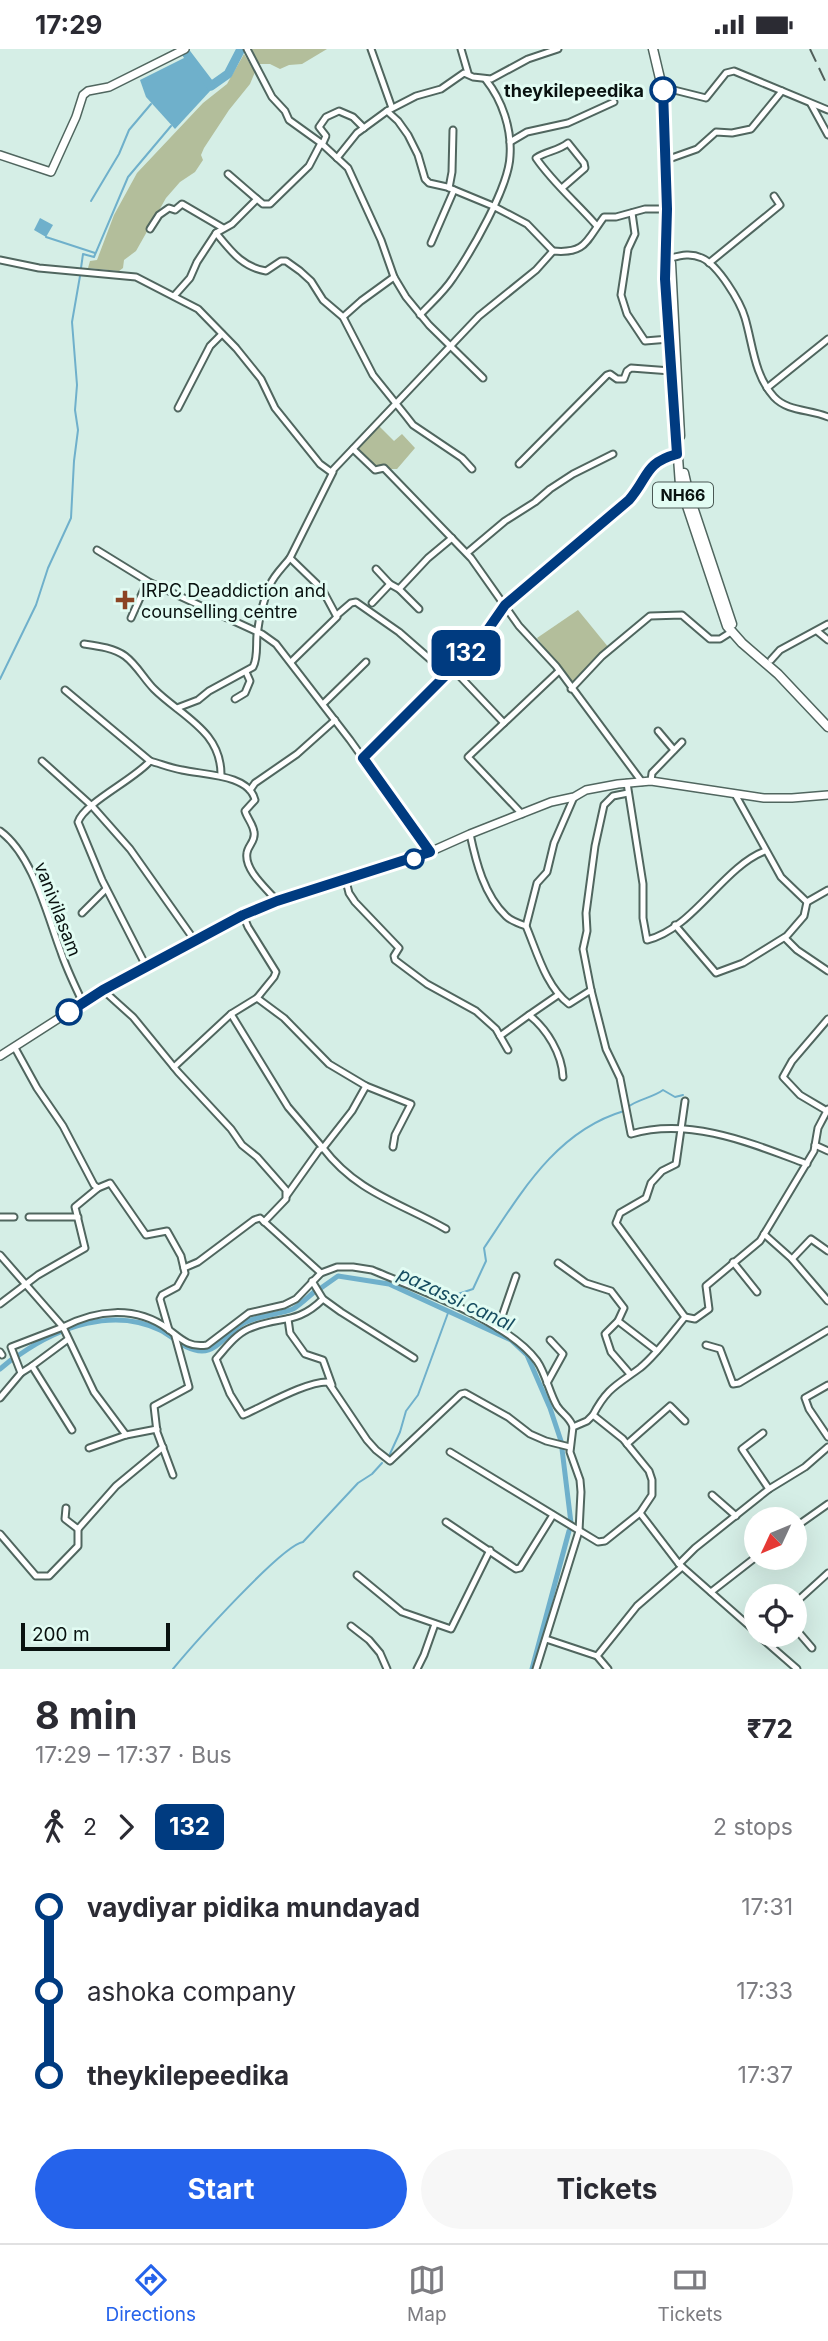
<!DOCTYPE html>
<html lang="en">
<head>
<meta charset="utf-8">
<style>
  :root { --surface:#fff; --page:#f7f7f7; --text:#2b2b33; --muted:#7c7c81; --line:#e1e1e2; --accent:#2563eb }
  body { margin:0; font-family:Inter,sans-serif; background:var(--page); color:var(--text); height:100vh; display:flex; flex-direction:column; font-size:26px; white-space:nowrap }
  * { box-sizing:border-box; margin:0 }
  p { font-size:23px; color:var(--muted) }
  .icon { flex:none; width:38px; height:38px; fill:none; stroke:currentColor; stroke-width:2; stroke-linecap:round; stroke-linejoin:round }
  .map { position:relative; height:1620px; overflow:hidden }
  .drawer { display:flex; flex-direction:column; background:var(--surface); flex:1 }
  .drawer>* { flex:none }
  .badge { padding:0 14px; border-radius:10px; font-size:24px; line-height:46px }
  .needle { width:46px; rotate:226deg }
  .buttons { position:absolute; left:744px; top:1458px; display:grid; gap:14px }
  .buttons a { display:grid; place-items:center; width:63px; height:63px; border-radius:50%; background:var(--surface); box-shadow:0 7px 28px #0002; font-size:35px }
  .scale { position:absolute; left:21px; bottom:18px; width:149px; box-sizing:border-box; padding-left:7px; border:4px solid #091210; border-top:0; font-size:19px; line-height:24px; white-space:nowrap; color:#091210; -webkit-text-stroke:5px #e2fcf3; paint-order:stroke }
  .map>.badge { position:absolute; translate:-50% -50%; box-shadow:0 0 0 4px #fff }
  .legs { display:flex; align-items:center; gap:10px; height:77px; padding:0 35px; font-size:23px }
  .legs p { margin-inline-start:auto }
  .headline { display:flex; align-items:center; justify-content:space-between; height:119px; padding:0 35px }
  h1 { font-size:38px; font-weight:700; line-height:52px }
  .primary-button { display:flex; gap:14px; margin-top:auto; padding:14px 35px }
  .primary-button a { flex:1; height:80px; border-radius:42px; background:var(--accent); color:#fff; font-size:28px; font-weight:700; line-height:80px; text-align:center }
  .primary-button a+a { background:var(--page); color:var(--text) }
  ul { padding:0 35px; list-style:none }
  li { display:flex; align-items:center; gap:24px; height:84px; font-size:26px }
  li i { display:grid; place-items:center; width:10px; height:100%; margin:0 9px; background:currentColor }
  li i::after { content:''; width:18px; height:18px; margin:-9px; border:5px solid; border-radius:50%; background:var(--surface) }
  li p { margin-inline-start:auto }
  li:first-child i { background:linear-gradient(#0000 50%,currentColor 0) }
  li:last-child i { background:linear-gradient(currentColor 50%,#0000 0) }
  .status { display:flex; justify-content:space-between; align-items:center; height:49px; padding:0 35px; background:var(--surface); direction:ltr }
  .status svg { height:19px; fill:currentColor }
  .tab-bar { display:flex; justify-content:space-around; align-items:center; height:98px; border-top:2px solid var(--line); background:var(--surface); font-size:19px; color:var(--muted) }
  .tab-bar a { display:grid; justify-items:center; gap:4px }
  .tab-bar .active { color:var(--accent) }
  .map>svg:first-child { display:block }
</style>
</head>
<body>
<div class="status"><b>17:29</b><svg viewBox="0 0 49 12"><path d="M0 12V9h3v3zM5 12V6h3v6zM10 12V3h3v9zM15 12V0h3v12zM26 1h20v11H26zM47 4h2v5h-2z"/></svg></div>
<div class="map">
<svg width="828" height="1620" viewBox="0 0 828 1620">
  <rect width="100%" height="100%" fill="#d5eee6"/>
  <!-- green -->
  <g fill="#b3be9b">
    <polygon points="252,0 327,0 302,15 289,16 280,20 270,15 259,15"/>
    <polygon points="244,5 255,23 250,35 229,61 204,99 201,106 203,111 195,123 180,133 166,149 136,202 124,211 123,219 119,222 88,219 90,212 97,211 114,166 137,124 203,54 227,35"/>
    <polygon points="378,376 394,392 402,385 415,399 397,420 390,420 382,416 377,420 356,400"/>
    <polygon points="578,561 609,599 571,635 537,589"/>
  </g>
  <!-- water -->
  <g fill="#6fb0cb">
    <polygon points="188,7 211,41 175,80 146,48 140,31"/>
    <polygon points="40,169 53,176 46,188 34,181"/>
  </g>
  <g fill="none" stroke-linecap="round" stroke-linejoin="round">
    <!-- stream -->
    <g stroke="#6fb0cb" stroke-width="2">
      <polyline points="91,152 119,105 129,81 151,55"/>
      <polyline points="46,188 95,204"/>
      <polyline points="81,219 83,205 94,208 128,128 171,77"/>
      <polyline points="0,630 36,556 48,519 71,469 74,412 78,381 75,361 77,336 72,273 80,227"/>
      <path d="M 628,1058 C 638,1050 652,1049 663,1041 L 675,1048 L 683,1046"/>
      <path d="M 452,1252 L 455,1246 L 473,1240 L 486,1212 L 484,1199 C 521,1144 556,1082 624,1062"/>
      <polyline points="389,1407 400,1383 406,1362 418,1346 448,1264"/>
      <path d="M 173,1620 C 191,1598 282,1496 303,1493 L 358,1434 L 372,1425 L 382,1414"/>
    </g>
    <!-- canal -->
    <g stroke="#6fb0cb" stroke-width="5">
      <polyline points="321,1239 338,1227 389,1235 511,1291 527,1306 550,1359 561,1392"/>
      <path d="M 19,1306 C 59,1278 113,1258 160,1281 C 174,1288 185,1302 202,1302 C 219,1302 231,1279 246,1273 C 260,1266 278,1266 293,1260 C 300,1256 307,1249 314,1243"/>
      <polyline points="0,1320 11,1311"/>
      <polyline points="562,1400 571,1474"/>
      <polyline points="532,1620 569,1482"/>
    </g>
    <!-- river -->
    <polyline stroke="#6fb0cb" stroke-width="9" points="183,0 211,37 228,25 241,0"/>
    <!-- minor casing -->
    <g stroke="#50665f" stroke-width="9">
      <g id="minor">
        <polyline points="247,0 272,48 285,62 289,71 321,94"/>
        <polyline points="371,0 392,59"/>
        <polyline points="461,0 468,24"/>
        <polyline points="662,38 706,49 726,24 734,22 828,61"/>
        <polyline points="811,55 828,86"/>
        <polyline points="387,62 398,72 408,86 418,106 425,130 429,134 447,138 493,157 527,175 553,202"/>
        <polyline points="510,93 527,83 568,74 614,53"/>
        <polyline points="322,96 326,87 319,78 326,68 339,62 353,68 364,79"/>
        <polyline points="337,109 357,84 387,62 416,47 441,40 464,24 473,28 491,30 528,10 558,0"/>
        <polyline points="666,111 697,100 716,83 732,84 751,80 782,42"/>
        <polyline points="228,125 257,150"/>
        <polyline points="449,139 452,123 453,81"/>
        <path d="M 562,139 L 585,119 L 584,114 L 568,94 C 558,102 547,102 536,109 C 553,134 577,154 597,177"/>
        <polyline points="632,164 635,185 628,200 621,246 627,265 645,292 669,290"/>
        <polyline points="150,180 159,166 169,159 175,161 182,155 223,179"/>
        <path d="M 216,184 C 231,202 242,218 266,222 L 281,212 L 286,212 L 300,222 L 311,232 L 323,251 L 343,268 L 373,326 L 406,367 L 413,376 L 462,409 L 472,420"/>
        <polyline points="431,194 454,141"/>
        <path d="M 671,209 C 682,206 691,204 702,209 C 718,216 740,252 745,269 C 753,296 754,326 774,348 C 788,363 810,360 828,368"/>
        <path d="M 0,211 L 39,219 L 136,228 L 198,260 L 236,299 L 261,330 L 275,359 L 320,415 L 331,423 L 479,267 L 536,221 L 553,202 C 586,205 586,192 604,168 L 616,168 L 645,160 L 667,160"/>
        <polyline points="709,214 780,156 774,147"/>
        <polyline points="174,247 190,229 197,213 216,184 232,175 257,150 263,155 270,155 309,117 321,94 348,119 381,191 394,228 406,248 429,276 483,329"/>
        <path d="M 420,266 C 431,254 444,243 453,229 C 471,203 509,138 510,107 C 512,80 502,51 486,31"/>
        <polyline points="343,268 361,252 394,228"/>
        <polyline points="767,339 828,290"/>
        <polyline points="178,359 210,297 222,285"/>
        <polyline points="353,400 375,421 384,419 471,509 519,577 556,617 642,733"/>
        <polyline points="519,415 607,326 610,325 617,330 624,330 627,322 631,319 671,322"/>
        <polyline points="97,501 149,533 262,585 276,595 350,691 430,803"/>
        <polyline points="467,504 505,472 535,453 550,440 573,425 613,405"/>
        <polyline points="376,520 390,535"/>
        <polyline points="399,540 419,560"/>
        <polyline points="372,554 390,535 399,540 428,509 452,489"/>
        <polyline points="337,566 351,554 356,553 399,583 447,625"/>
        <polyline points="131,569 144,540 150,534"/>
        <polyline points="817,582 828,591"/>
        <path d="M 84,595 C 98,597 114,599 125,607 C 137,616 144,630 154,640 C 181,667 222,682 221,727"/>
        <polyline points="771,611 780,601 828,575"/>
        <polyline points="291,613 337,568 322,540 290,509 333,423"/>
        <polyline points="452,619 504,674"/>
        <polyline points="571,640 602,607 650,567 682,566 710,590 720,590 731,583"/>
        <path d="M 65,641 L 150,712 C 135,730 84,754 78,773 L 102,831 L 146,917"/>
        <polyline points="235,650 245,644 250,632 246,623"/>
        <polyline points="323,655 366,613"/>
        <path d="M 177,659 L 198,651 L 209,642 L 253,618 C 258,609 256,596 257,586 C 259,570 264,550 270,536 C 274,526 284,517 290,509"/>
        <polyline points="658,682 674,701"/>
        <path d="M 363,709 L 480,592 L 504,556 L 629,451 C 649,428 644,414 677,405"/>
        <polyline points="42,712 92,757 130,800 195,892"/>
        <path d="M 150,712 C 161,715 171,719 182,721 C 203,726 249,725 255,751 L 245,762 C 247,769 253,775 254,783 C 256,792 248,796 247,804 C 244,821 267,840 277,852"/>
        <polyline points="651,732 652,724 682,693"/>
        <path d="M 627,734 L 643,835 L 643,869 L 647,891 C 693,880 723,818 765,802"/>
        <polyline points="250,741 255,734 297,705 335,671"/>
        <polyline points="735,745 781,828 807,853 828,841"/>
        <polyline points="522,765 468,708 559,622"/>
        <path d="M 0,782 C 33,806 47,866 61,903 C 67,921 75,937 83,954"/>
        <path d="M 470,785 C 476,813 484,846 506,867 C 511,872 520,875 526,877 C 537,903 546,938 569,955 L 591,941 L 606,1000 L 620,1029 L 631,1085 C 690,1068 751,1094 807,1115"/>
        <polyline points="346,832 349,844 355,853 399,899 394,907 395,911 427,935 476,962 496,980 508,1001"/>
        <polyline points="807,853 804,867 785,889 797,901 828,922"/>
        <polyline points="82,864 106,840"/>
        <polyline points="675,876 716,924 743,914 785,888"/>
        <polyline points="526,877 537,834 547,823 554,794 574,748"/>
        <polyline points="103,941 133,968 178,1023 231,1080 242,1096 257,1108 286,1141 286,1150 264,1173"/>
        <polyline points="591,941 583,900 587,882 586,864 595,797 604,756 613,747 628,744"/>
        <polyline points="257,949 284,969 329,1015 366,1037 411,1055 395,1086 393,1098"/>
        <polyline points="231,965 288,1058 323,1099 352,1062 366,1037"/>
        <polyline points="529,966 558,946"/>
        <path d="M 500,987 L 529,966 C 547,980 562,1005 563,1028"/>
        <polyline points="15,999 37,1039 63,1077 94,1136 98,1139 110,1134 146,1186 167,1182 181,1207 185,1224 177,1238 162,1246 160,1250 169,1281"/>
        <polyline points="174,1018 231,965 257,949 274,928 276,923 248,878 243,866"/>
        <path d="M 685,1052 L 676,1115 L 662,1122 L 651,1134 L 646,1149 L 620,1164 L 616,1174 L 685,1268 C 671,1285 657,1305 640,1319 C 617,1336 607,1339 593,1366 L 623,1390 L 649,1422 L 652,1431 L 652,1446 L 640,1464 L 679,1515 L 756,1583"/>
        <polyline points="827,1062 800,1046 783,1028 792,1012 828,970"/>
        <polyline points="815,1096 828,1102"/>
        <path d="M 287,1146 L 319,1101 L 323,1099 C 357,1144 401,1154 446,1180"/>
        <polyline points="0,1168 14,1168"/>
        <polyline points="29,1168 78,1168"/>
        <polyline points="764,1185 792,1210 828,1252"/>
        <path d="M 0,1206 L 63,1278 C 96,1261 135,1256 168,1280 C 181,1290 189,1299 207,1296 L 249,1264 L 284,1256 L 296,1250 L 321,1224 L 337,1218 L 353,1218 L 372,1221 C 419,1241 508,1272 537,1312 C 546,1325 549,1343 557,1357 C 562,1365 570,1368 573,1378"/>
        <polyline points="792,1210 811,1190 828,1202"/>
        <polyline points="733,1213 757,1243"/>
        <polyline points="558,1214 586,1234 611,1242 624,1259 618,1272 657,1302"/>
        <polyline points="184,1219 198,1213 254,1171 260,1169 321,1224"/>
        <polyline points="312,1232 323,1250 341,1263 414,1309"/>
        <path d="M 323,1250 C 296,1277 279,1266 248,1280 C 235,1286 225,1300 216,1310 L 230,1345 L 243,1366 C 264,1357 307,1332 328,1333 L 367,1391 L 376,1401 L 390,1412 L 461,1345 L 465,1344 L 508,1368 L 530,1385 L 546,1392 L 570,1398"/>
        <polyline points="0,1255 38,1226 85,1199 75,1158 98,1139"/>
        <polyline points="685,1268 695,1270 709,1260 706,1237 760,1192 814,1102 818,1079 828,1060"/>
        <polyline points="288,1270 290,1284 305,1305 323,1311 332,1336"/>
        <polyline points="618,1272 605,1285 611,1303 630,1325"/>
        <polyline points="498,1279 516,1227"/>
        <polyline points="706,1296 720,1300 733,1335 739,1334 828,1281"/>
        <polyline points="0,1303 2,1306"/>
        <polyline points="32,1317 67,1291"/>
        <polyline points="21,1324 32,1317 72,1381"/>
        <polyline points="547,1334 563,1305 550,1291"/>
        <polyline points="828,1336 805,1349 809,1360 828,1388"/>
        <polyline points="0,1349 21,1324 11,1298 63,1278 94,1343 126,1386"/>
        <polyline points="763,1384 742,1400 769,1440"/>
        <polyline points="627,1395 670,1357 685,1372"/>
        <polyline points="89,1399 126,1386 157,1380"/>
        <polyline points="450,1403 598,1493 605,1492 640,1464"/>
        <polyline points="173,1426 157,1383 154,1357 189,1338 175,1287"/>
        <polyline points="712,1446 736,1467"/>
        <polyline points="66,1459 65,1470 78,1480 116,1437 163,1398"/>
        <polyline points="446,1473 516,1520 520,1519 553,1466"/>
        <polyline points="794,1479 828,1455"/>
        <polyline points="0,1485 36,1527 49,1527 78,1497 78,1480"/>
        <polyline points="679,1515 695,1499 769,1440 805,1418 828,1398"/>
        <polyline points="357,1526 402,1563 451,1580 490,1501"/>
        <polyline points="711,1543 756,1508"/>
        <polyline points="794,1555 828,1524"/>
        <polyline points="351,1577 369,1591 380,1604 387,1620"/>
        <polyline points="794,1578 812,1599"/>
        <polyline points="758,1586 797,1620"/>
        <polyline points="546,1590 597,1607"/>
        <polyline points="417,1620 424,1606 435,1575"/>
        <polyline points="536,1620 579,1482 581,1443 580,1431 570,1403 573,1378 587,1372 593,1366"/>
        <polyline points="608,1620 597,1607 637,1557 682,1518"/>
      </g>
    </g>
    <!-- major casing -->
    <g stroke="#50665f" stroke-width="10">
      <g id="major">
        <polyline points="0,106 51,123 76,68 83,46 88,42 109,38 185,0"/>
        <polyline points="0,1007 103,941 243,866 277,852 414,810 470,785 551,753 574,748 586,741 618,735 651,732 764,749 792,749 828,746"/>
      </g>
    </g>
    <!-- highway casing -->
    <g stroke="#50665f" stroke-width="11">
      <g id="highway">
        <polyline points="653,0 662,38 664,61 667,160 665,230 680,436 727,577 742,594 778,625 828,678"/>
        <polyline points="671,214 680,387"/>
        <polyline points="684,424 689,446 732,575"/>
      </g>
    </g>
    <!-- minor -->
    <use href="#minor" stroke="#fff" stroke-width="5"/>
    <!-- major -->
    <use href="#major" stroke="#fff" stroke-width="7"/>
    <!-- highway -->
    <use href="#highway" stroke="#fff" stroke-width="8"/>
    <!-- rail -->
    <polyline stroke="#515f5b" stroke-width="2" stroke-dasharray="14 7" stroke-linecap="butt" points="810,0 828,38"/>
  </g>
  <g fill="none" stroke-linecap="round" stroke-linejoin="round">
    <!-- line-1 casing -->
    <g stroke="#fff" stroke-width="16">
      <path id="line-1" d="M 69,963 L 103,941 L 243,866 L 277,852 L 430,803 L 363,709 L 480,592 L 505,556 L 629,451 C 649,428 644,414 677,405 L 665,230 L 667,160 L 663,41"/>
    </g>
    <!-- line-1 -->
    <use href="#line-1" stroke="#003b80" stroke-width="10"/>
  </g>
  <!-- markers -->
  <g fill="#fff" stroke="#003b80" stroke-width="3.5">
    <circle cx="663" cy="41" r="12"/>
    <circle cx="414" cy="810" r="9"/>
    <circle cx="69" cy="963" r="12"/>
  </g>
  <path fill="#8c4424" stroke="#e2fcf3" stroke-width="2.5" d="M121.5 540.5h7v7h7v7h-7v7h-7v-7h-7v-7h7z"/>
  <g text-anchor="middle" dominant-baseline="central" stroke-width="6" stroke-linejoin="round" paint-order="stroke">
    <!-- shield labels -->
    <rect fill="#e2fcf3" stroke="#4a5854" stroke-width="2" x="653" y="433.5" width="60" height="25" rx="5"/>
    <g font-size="16" font-weight="bold" fill="#091210">
      <text x="683" y="446">NH66</text>
    </g>
    <!-- stop labels -->
    <g font-size="18" font-weight="bold" fill="#091210" stroke="#e2fcf3" text-anchor="end">
      <text x="644" y="41">theykilepeedika</text>
    </g>
    <!-- poi labels -->
    <g font-size="18" fill="#091210" stroke="#e2fcf3" text-anchor="start">
      <text x="141" y="541">IRPC Deaddiction and<tspan x="141" dy="21">counselling centre</tspan></text>
    </g>
    <!-- street labels -->
    <g font-size="18" fill="#091210" stroke="#e2fcf3">
      <text transform="translate(58 860) rotate(69)">vanivilasam</text>
    </g>
    <!-- water labels -->
    <g font-size="19" font-style="italic" fill="#164c60" stroke="#e2fcf3">
      <text transform="translate(456 1250) rotate(25)">pazassi canal</text>
    </g>
  </g>
</svg>
<div class="buttons">
<a><svg class="needle" viewBox="-14 -14 28 28"><path d="M0-13l5 13h-10z" fill="#e53935"/><path d="M0 13l5-13h-10z" fill="#7c7c81"/></svg></a>
<a><svg class="icon" aria-label="locate" viewBox="0 0 24 24"><circle cx="12" cy="12" r="6"/><path d="M12 2v4M12 18v4M2 12h4M18 12h4"/></svg></a>
</div>
<div class="scale">200 m</div>
<b class="badge" style="left:466px;top:604px;background:#003b80;color:#fff">132</b>
</div>
<section class="drawer">
<div class="headline"><div><h1>8 min</h1><p>17:29 – 17:37 · Bus</p></div><b>₹72</b></div>
<div class="legs"><svg class="icon" aria-label="walk" viewBox="0 0 24 24"><circle cx="13" cy="4" r="2"/><path d="M13 8l-2 6 4 7M11 14l-3 7M7 12l3-4h3l4 4"/></svg>2<svg class="icon" aria-label="forward" viewBox="0 0 24 24"><path d="M9 5l7 7-7 7"/></svg><b class="badge" style="background:#003b80;color:#fff">132</b><p>2 stops</p></div>
<ul>
<li><i style="color:#003b80"></i><b>vaydiyar pidika mundayad</b><p>17:31</p></li>
<li><i style="color:#003b80"></i><span>ashoka company</span><p>17:33</p></li>
<li><i style="color:#003b80"></i><b>theykilepeedika</b><p>17:37</p></li>
</ul>
<div class="primary-button"><a>Start</a><a>Tickets</a></div>
</section>
<nav class="tab-bar">
<a class="active"><svg class="icon" aria-label="directions" viewBox="0 0 24 24"><path d="M12 3l9 9-9 9-9-9zM9 14v-3h6M13 9l2 2-2 2"/></svg>Directions</a>
<a><svg class="icon" aria-label="map" viewBox="0 0 24 24"><path d="M3 6l6-2 6 2 6-2v14l-6 2-6-2-6 2zM9 4v14M15 6v14"/></svg>Map</a>
<a><svg class="icon" aria-label="tickets" viewBox="0 0 24 24"><path d="M3 7h18v10H3zM15 7v10"/></svg>Tickets</a>
</nav>
</body>
</html>
